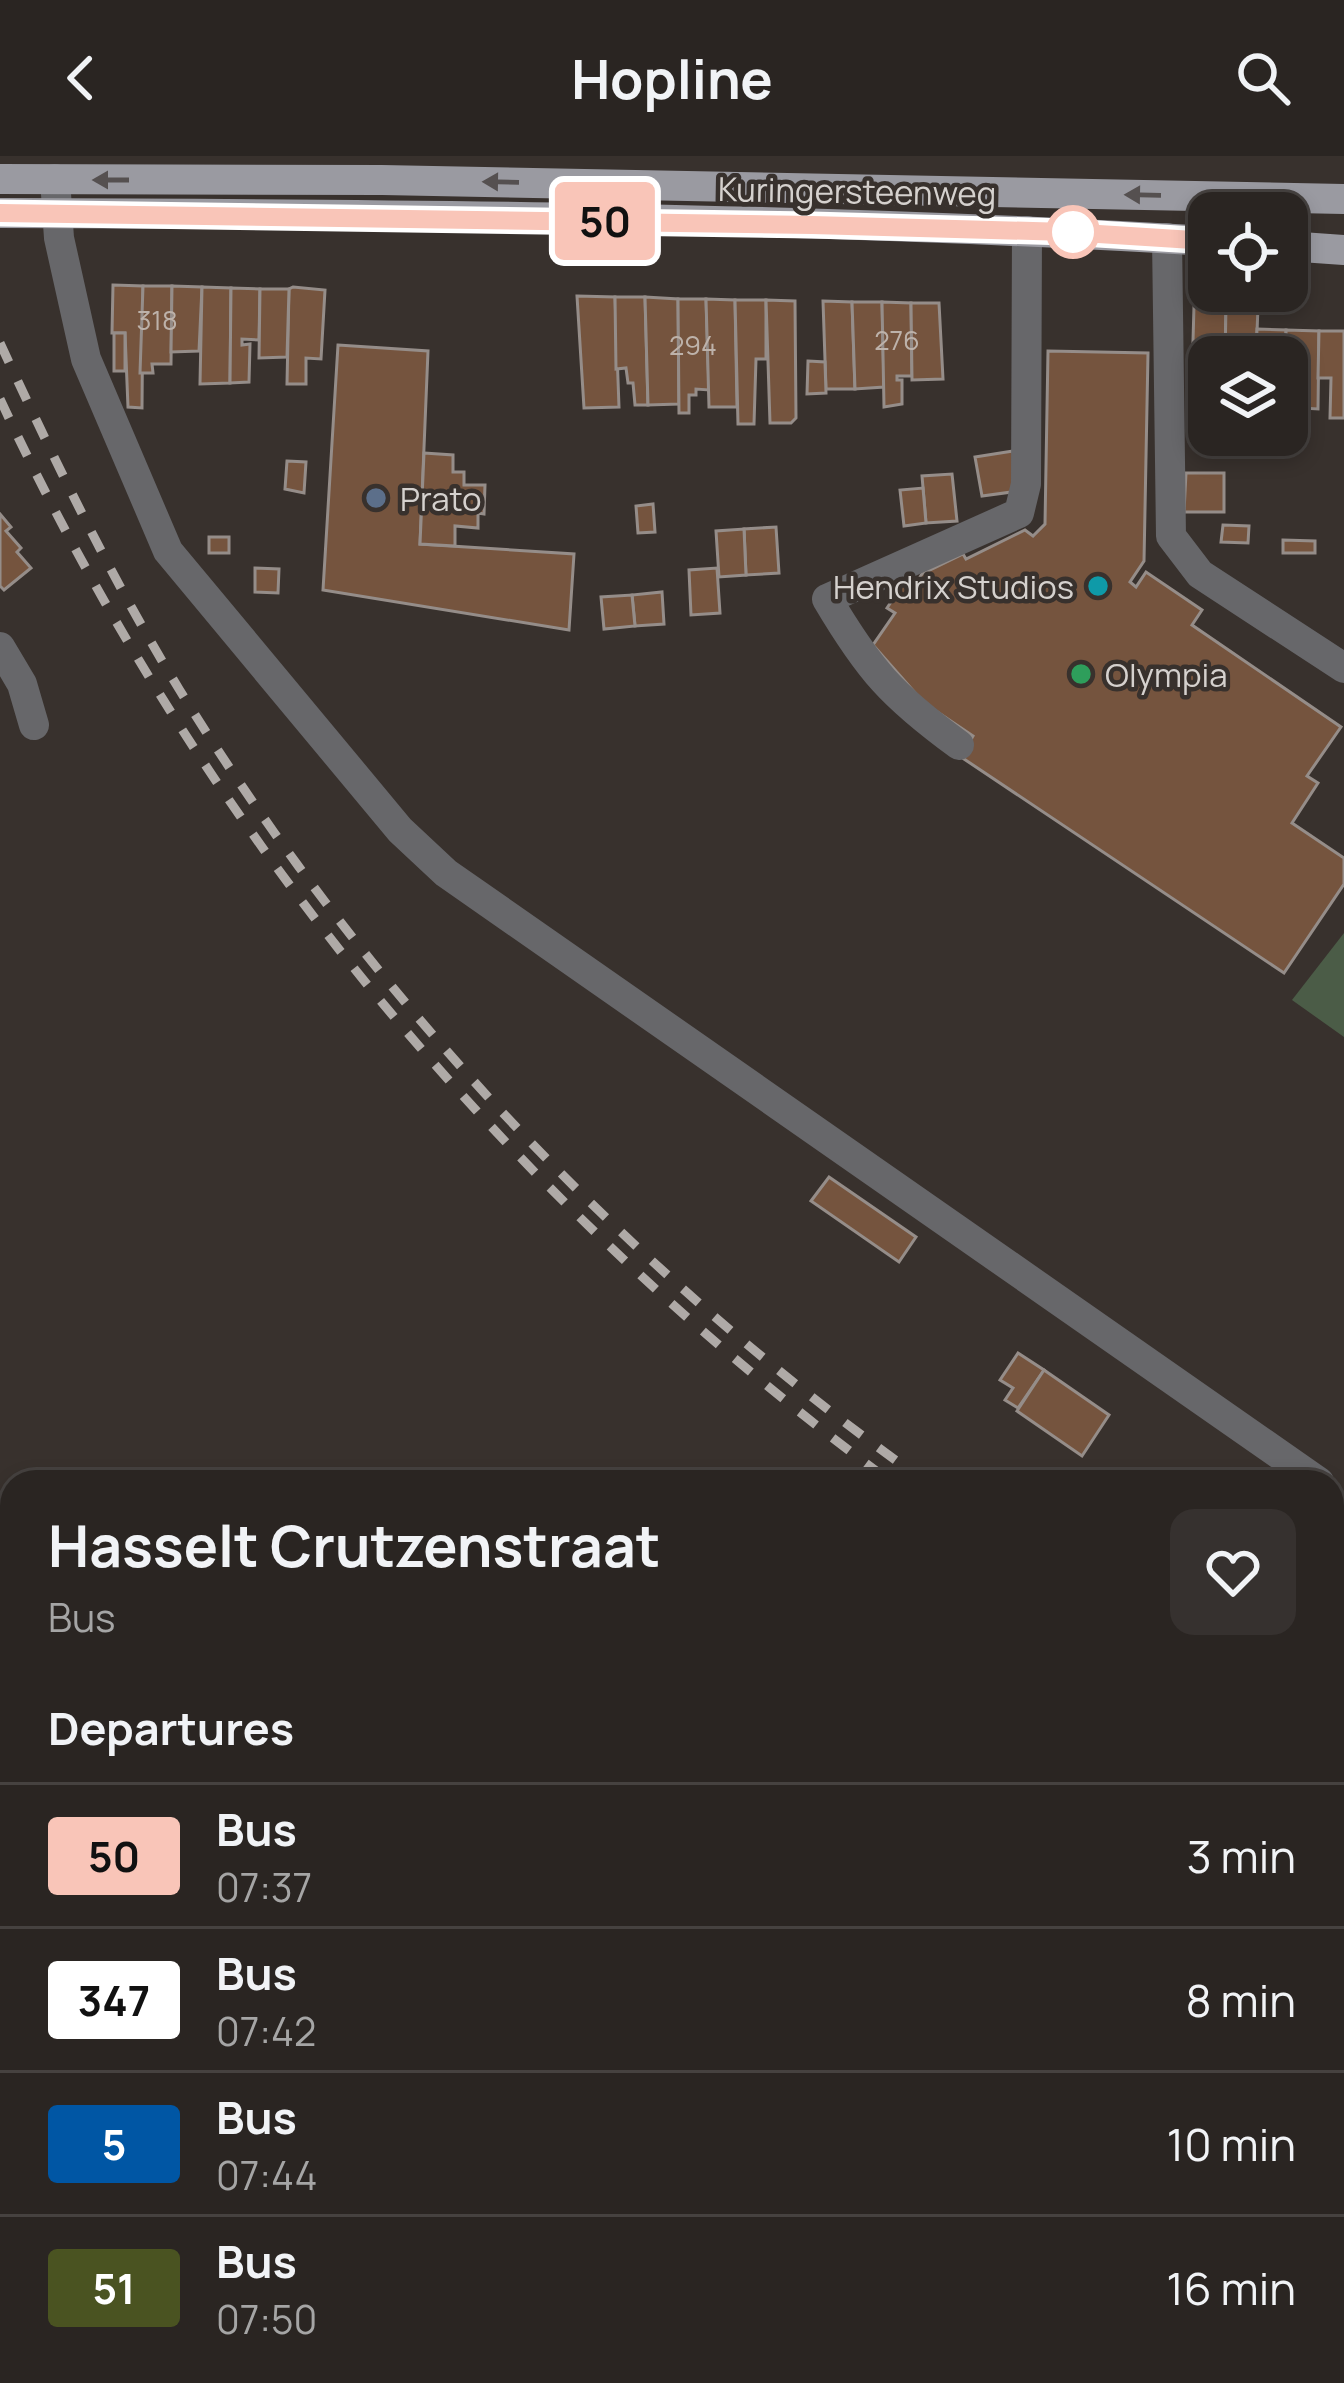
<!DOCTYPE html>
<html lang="en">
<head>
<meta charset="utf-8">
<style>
  :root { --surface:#2a2522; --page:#36312f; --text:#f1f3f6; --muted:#a5a5a5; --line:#464240 }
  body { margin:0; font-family:Manrope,sans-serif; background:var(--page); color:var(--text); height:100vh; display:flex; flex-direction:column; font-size:45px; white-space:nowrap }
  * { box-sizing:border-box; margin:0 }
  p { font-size:39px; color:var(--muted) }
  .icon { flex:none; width:66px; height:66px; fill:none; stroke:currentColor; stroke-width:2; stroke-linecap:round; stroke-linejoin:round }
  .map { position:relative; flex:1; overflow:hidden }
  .drawer { position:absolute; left:0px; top:1314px; width:1344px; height:915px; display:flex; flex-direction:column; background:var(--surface); border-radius:36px 36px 0 0; box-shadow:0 6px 18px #0003,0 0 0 3px var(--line) }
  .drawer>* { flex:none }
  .badge { padding:0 24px; border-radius:9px; font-size:42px; line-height:78px }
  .fabs { position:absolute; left:1188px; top:36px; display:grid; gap:24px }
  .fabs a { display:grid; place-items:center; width:120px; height:120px; border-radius:24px; background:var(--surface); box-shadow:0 6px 18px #0003,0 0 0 3px var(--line); font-size:60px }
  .map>.badge { position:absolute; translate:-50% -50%; box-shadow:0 0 0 6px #fff }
  h2 { padding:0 48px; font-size:45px; line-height:108px }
  .round { display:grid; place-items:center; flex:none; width:126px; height:126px; border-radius:24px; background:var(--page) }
  .headline { display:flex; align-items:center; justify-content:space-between; height:204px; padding:0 48px }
  h1 { font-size:57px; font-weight:700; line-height:90px }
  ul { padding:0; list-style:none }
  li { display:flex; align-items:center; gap:36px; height:144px; padding:0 48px; border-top:3px solid var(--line) }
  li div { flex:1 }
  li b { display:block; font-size:45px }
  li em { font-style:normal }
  li .badge { min-width:132px; font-weight:700; text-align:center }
  header { display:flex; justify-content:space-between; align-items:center; height:156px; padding:0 48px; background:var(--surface); font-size:54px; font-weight:700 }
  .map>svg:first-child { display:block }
</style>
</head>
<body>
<header><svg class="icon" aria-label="back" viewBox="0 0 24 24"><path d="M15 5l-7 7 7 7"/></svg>Hopline<svg class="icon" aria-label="search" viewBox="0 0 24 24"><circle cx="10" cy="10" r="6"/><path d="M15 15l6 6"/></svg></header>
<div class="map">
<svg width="1344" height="2227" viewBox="0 0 1344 2227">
  <rect width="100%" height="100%" fill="#38312d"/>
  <!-- green -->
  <polygon fill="#4b5c47" points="1344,777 1344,881 1292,844"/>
  <!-- building -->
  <g fill="#75543e" stroke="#958d89" stroke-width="3">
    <polygon points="113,129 143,130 142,252 128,251 125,177 112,177"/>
    <polygon points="143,130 172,130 171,208 152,208 153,217 140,217"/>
    <polygon points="172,130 202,131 199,195 171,196"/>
    <polygon points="202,131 231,132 230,227 200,228"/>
    <polygon points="293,131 325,134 321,203 306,202 306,228 287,228 289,133"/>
    <polygon points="231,132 260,133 259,184 242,183 242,189 250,188 249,226 230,227"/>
    <polygon points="260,133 289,133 287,201 259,202"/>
    <polygon points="577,140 615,141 619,251 584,252"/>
    <polygon points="615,141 645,141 648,249 635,249 633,227 628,227 626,212 616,213"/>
    <polygon points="645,141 678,143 679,248 648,249"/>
    <polygon points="678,143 706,143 709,234 696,233 696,239 689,239 689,257 679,257"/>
    <polygon points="706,143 735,144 737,251 709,251"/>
    <polygon points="735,144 766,144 766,203 756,203 754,268 738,268"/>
    <polygon points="766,144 795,145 796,262 791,267 770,267"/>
    <polygon points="823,145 852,146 855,233 826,233"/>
    <polygon points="852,146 882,146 884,231 855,233"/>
    <polygon points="882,146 911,147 912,220 897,220 897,224 902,224 902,248 884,251"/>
    <polygon points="911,147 939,147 943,223 912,224"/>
    <polygon points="1194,150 1226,151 1225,201 1209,201 1209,254 1191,254"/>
    <polygon points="1226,151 1258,151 1256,201 1225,201"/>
    <polygon points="1257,173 1286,174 1286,201 1256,201"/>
    <polygon points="1286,174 1319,175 1318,253 1302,252 1301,264 1287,263"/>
    <polygon points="1319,175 1344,175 1344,262 1330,262 1331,222 1318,222"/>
    <rect x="114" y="177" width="11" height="38"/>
    <polygon points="338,189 428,195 420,388 574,398 569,474 323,434"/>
    <polygon points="1048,195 1148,197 1144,405 1130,426 1136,431 1146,416 1202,454 1192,469 1341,571 1307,620 1318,627 1292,667 1344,702 1344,728 1284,817 961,601 973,580 924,547 873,489 895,457 887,452 905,425 914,430 922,418 963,398 966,403 1025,374 1033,380 1045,368"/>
    <polygon points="808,205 825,206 826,237 807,238"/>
    <polygon points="1013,295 1019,335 982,340 975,301"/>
    <polygon points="424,297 453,299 453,316 464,316 464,329 485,329 484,358 478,357 478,372 455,370 455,390 420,388"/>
    <polygon points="287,305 306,306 304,337 285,333"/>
    <polygon points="1186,317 1224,317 1224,356 1184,356"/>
    <polygon points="952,318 957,365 926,367 922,320"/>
    <polygon points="923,332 926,367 904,370 900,334"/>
    <polygon points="653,348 655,376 638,377 636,350"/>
    <polygon points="0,358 11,371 6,375 21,392 17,396 31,412 4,434 0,430"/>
    <polygon points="1223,369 1249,370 1248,387 1221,386"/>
    <polygon points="776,371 779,417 746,419 744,373"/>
    <polygon points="744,373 746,419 719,421 716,375"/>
    <rect x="209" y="381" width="20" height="16"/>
    <polygon points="1283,384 1315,385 1315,397 1283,397"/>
    <polygon points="255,412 279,413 278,437 255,436"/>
    <polygon points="717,412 720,457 691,459 689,414"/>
    <polygon points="662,436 664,468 635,470 632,439"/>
    <polygon points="632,439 635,470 604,473 601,441"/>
    <polygon points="829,1021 916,1081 899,1106 811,1045"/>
    <polygon points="1018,1197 1044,1214 1018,1252 1005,1244 1013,1232 1000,1224"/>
    <polygon points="1044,1214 1109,1259 1082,1300 1017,1255"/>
    <polygon points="1332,1386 1344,1390 1344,1412 1332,1408"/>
    <polygon points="1332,1408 1344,1412 1344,1452 1332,1447"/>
  </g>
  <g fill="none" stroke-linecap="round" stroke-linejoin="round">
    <!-- path -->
    <g stroke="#8e8885" stroke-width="6" stroke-dasharray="9 9" stroke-linecap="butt">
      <polyline points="1332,1934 1344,1933"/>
      <polyline points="1332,2035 1344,2066"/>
      <polyline points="0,2077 12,2076"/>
      <polyline points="257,2217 259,2227"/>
    </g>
    <!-- minor -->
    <g stroke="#67676a" stroke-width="30">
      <polyline points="55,23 59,82 86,203 168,395 400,674 446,717 1319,1326"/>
      <polyline points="1167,82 1171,380 1200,418 1344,512"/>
      <polyline points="0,491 22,528 34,569"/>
      <path d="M 959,589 C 892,540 869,514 827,443 L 1019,357 L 1026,328 L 1027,75"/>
      <polyline points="0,1477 12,1480"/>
    </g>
    <!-- major -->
    <g stroke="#9a9aa1" stroke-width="30">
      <polyline points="0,23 382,24 1344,43"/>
      <path d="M 0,57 C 403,58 807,61 1209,85"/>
      <polyline points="1287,90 1344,94"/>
    </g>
    <!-- rail -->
    <g stroke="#afaaa7" stroke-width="9" stroke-dasharray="21 21" stroke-linecap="butt">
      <path d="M 0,187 C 55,305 111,422 179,533 C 371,844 627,1115 926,1326"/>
      <path d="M 0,243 C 201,675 508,1044 891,1326"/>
      <polyline points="1332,1566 1344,1571"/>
      <polyline points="1332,1588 1344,1593"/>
      <polyline points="1332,1971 1344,1970"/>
      <polyline points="1332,1991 1344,1990"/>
      <polyline points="0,2117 12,2115"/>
      <polyline points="0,2138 12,2136"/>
    </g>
  </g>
  <!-- one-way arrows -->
  <defs><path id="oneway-solid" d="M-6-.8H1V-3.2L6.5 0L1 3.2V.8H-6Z" transform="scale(3)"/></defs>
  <g fill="#555050">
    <use href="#oneway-solid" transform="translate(111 24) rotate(-180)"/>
    <use href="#oneway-solid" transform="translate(501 26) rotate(-179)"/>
    <use href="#oneway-solid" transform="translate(1143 39) rotate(-179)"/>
  </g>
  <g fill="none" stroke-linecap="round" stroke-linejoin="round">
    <!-- line casing -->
    <g stroke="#fff" stroke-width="27">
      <polyline id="line" points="0,57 812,69 1067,76 1209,85"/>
    </g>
    <!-- line -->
    <use href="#line" stroke="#f9c5b8" stroke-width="18"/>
  </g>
  <!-- markers -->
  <circle fill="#fff" stroke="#f9c5b8" stroke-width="6" cx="1073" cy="76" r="24"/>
  <circle fill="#5c6f8a" stroke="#38312d" stroke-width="4.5" cx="376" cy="342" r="12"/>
  <circle fill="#0f9aa8" stroke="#38312d" stroke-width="4.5" cx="1098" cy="430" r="12"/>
  <circle fill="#2e9e5b" stroke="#38312d" stroke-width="4.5" cx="1081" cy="518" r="12"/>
  <g text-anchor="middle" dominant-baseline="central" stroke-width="9" stroke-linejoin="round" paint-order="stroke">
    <!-- number labels -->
    <g font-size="27" fill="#bdb2aa">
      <text x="157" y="163">318</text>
      <text x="897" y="183">276</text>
      <text x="693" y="188">294</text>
    </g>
    <!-- street labels -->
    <g font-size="33" fill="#d5d1ce" stroke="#38312d">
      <text transform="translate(857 35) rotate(1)">Kuringersteenweg</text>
    </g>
    <!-- poi labels -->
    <g font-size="33" fill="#d5d1ce" stroke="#38312d" text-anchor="start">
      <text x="400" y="342">Prato</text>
      <text x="1074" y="430" text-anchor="end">Hendrix Studios</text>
      <text x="1105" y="518">Olympia</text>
    </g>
  </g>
</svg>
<div class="fabs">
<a><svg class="icon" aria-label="locate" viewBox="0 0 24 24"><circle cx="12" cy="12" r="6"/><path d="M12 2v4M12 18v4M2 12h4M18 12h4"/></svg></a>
<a><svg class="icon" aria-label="layers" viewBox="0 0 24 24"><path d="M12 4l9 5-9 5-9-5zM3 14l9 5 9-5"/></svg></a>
</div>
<b class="badge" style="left:605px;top:65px;background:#f9c5b8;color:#111">50</b>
<section class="drawer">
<div class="headline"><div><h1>Hasselt Crutzenstraat</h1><p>Bus</p></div><a class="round"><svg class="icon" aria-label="heart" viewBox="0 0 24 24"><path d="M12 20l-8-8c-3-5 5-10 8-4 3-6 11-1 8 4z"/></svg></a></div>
<h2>Departures</h2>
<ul>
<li><span class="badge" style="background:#f9c5b8;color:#111">50</span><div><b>Bus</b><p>07:37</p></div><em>3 min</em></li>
<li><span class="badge" style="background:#fff;color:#111">347</span><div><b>Bus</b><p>07:42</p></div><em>8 min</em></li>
<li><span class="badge" style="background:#0056a4;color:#fff">5</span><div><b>Bus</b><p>07:44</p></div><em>10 min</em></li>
<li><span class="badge" style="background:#4a5321;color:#fff">51</span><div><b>Bus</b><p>07:50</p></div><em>16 min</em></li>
</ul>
</section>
</div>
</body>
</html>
